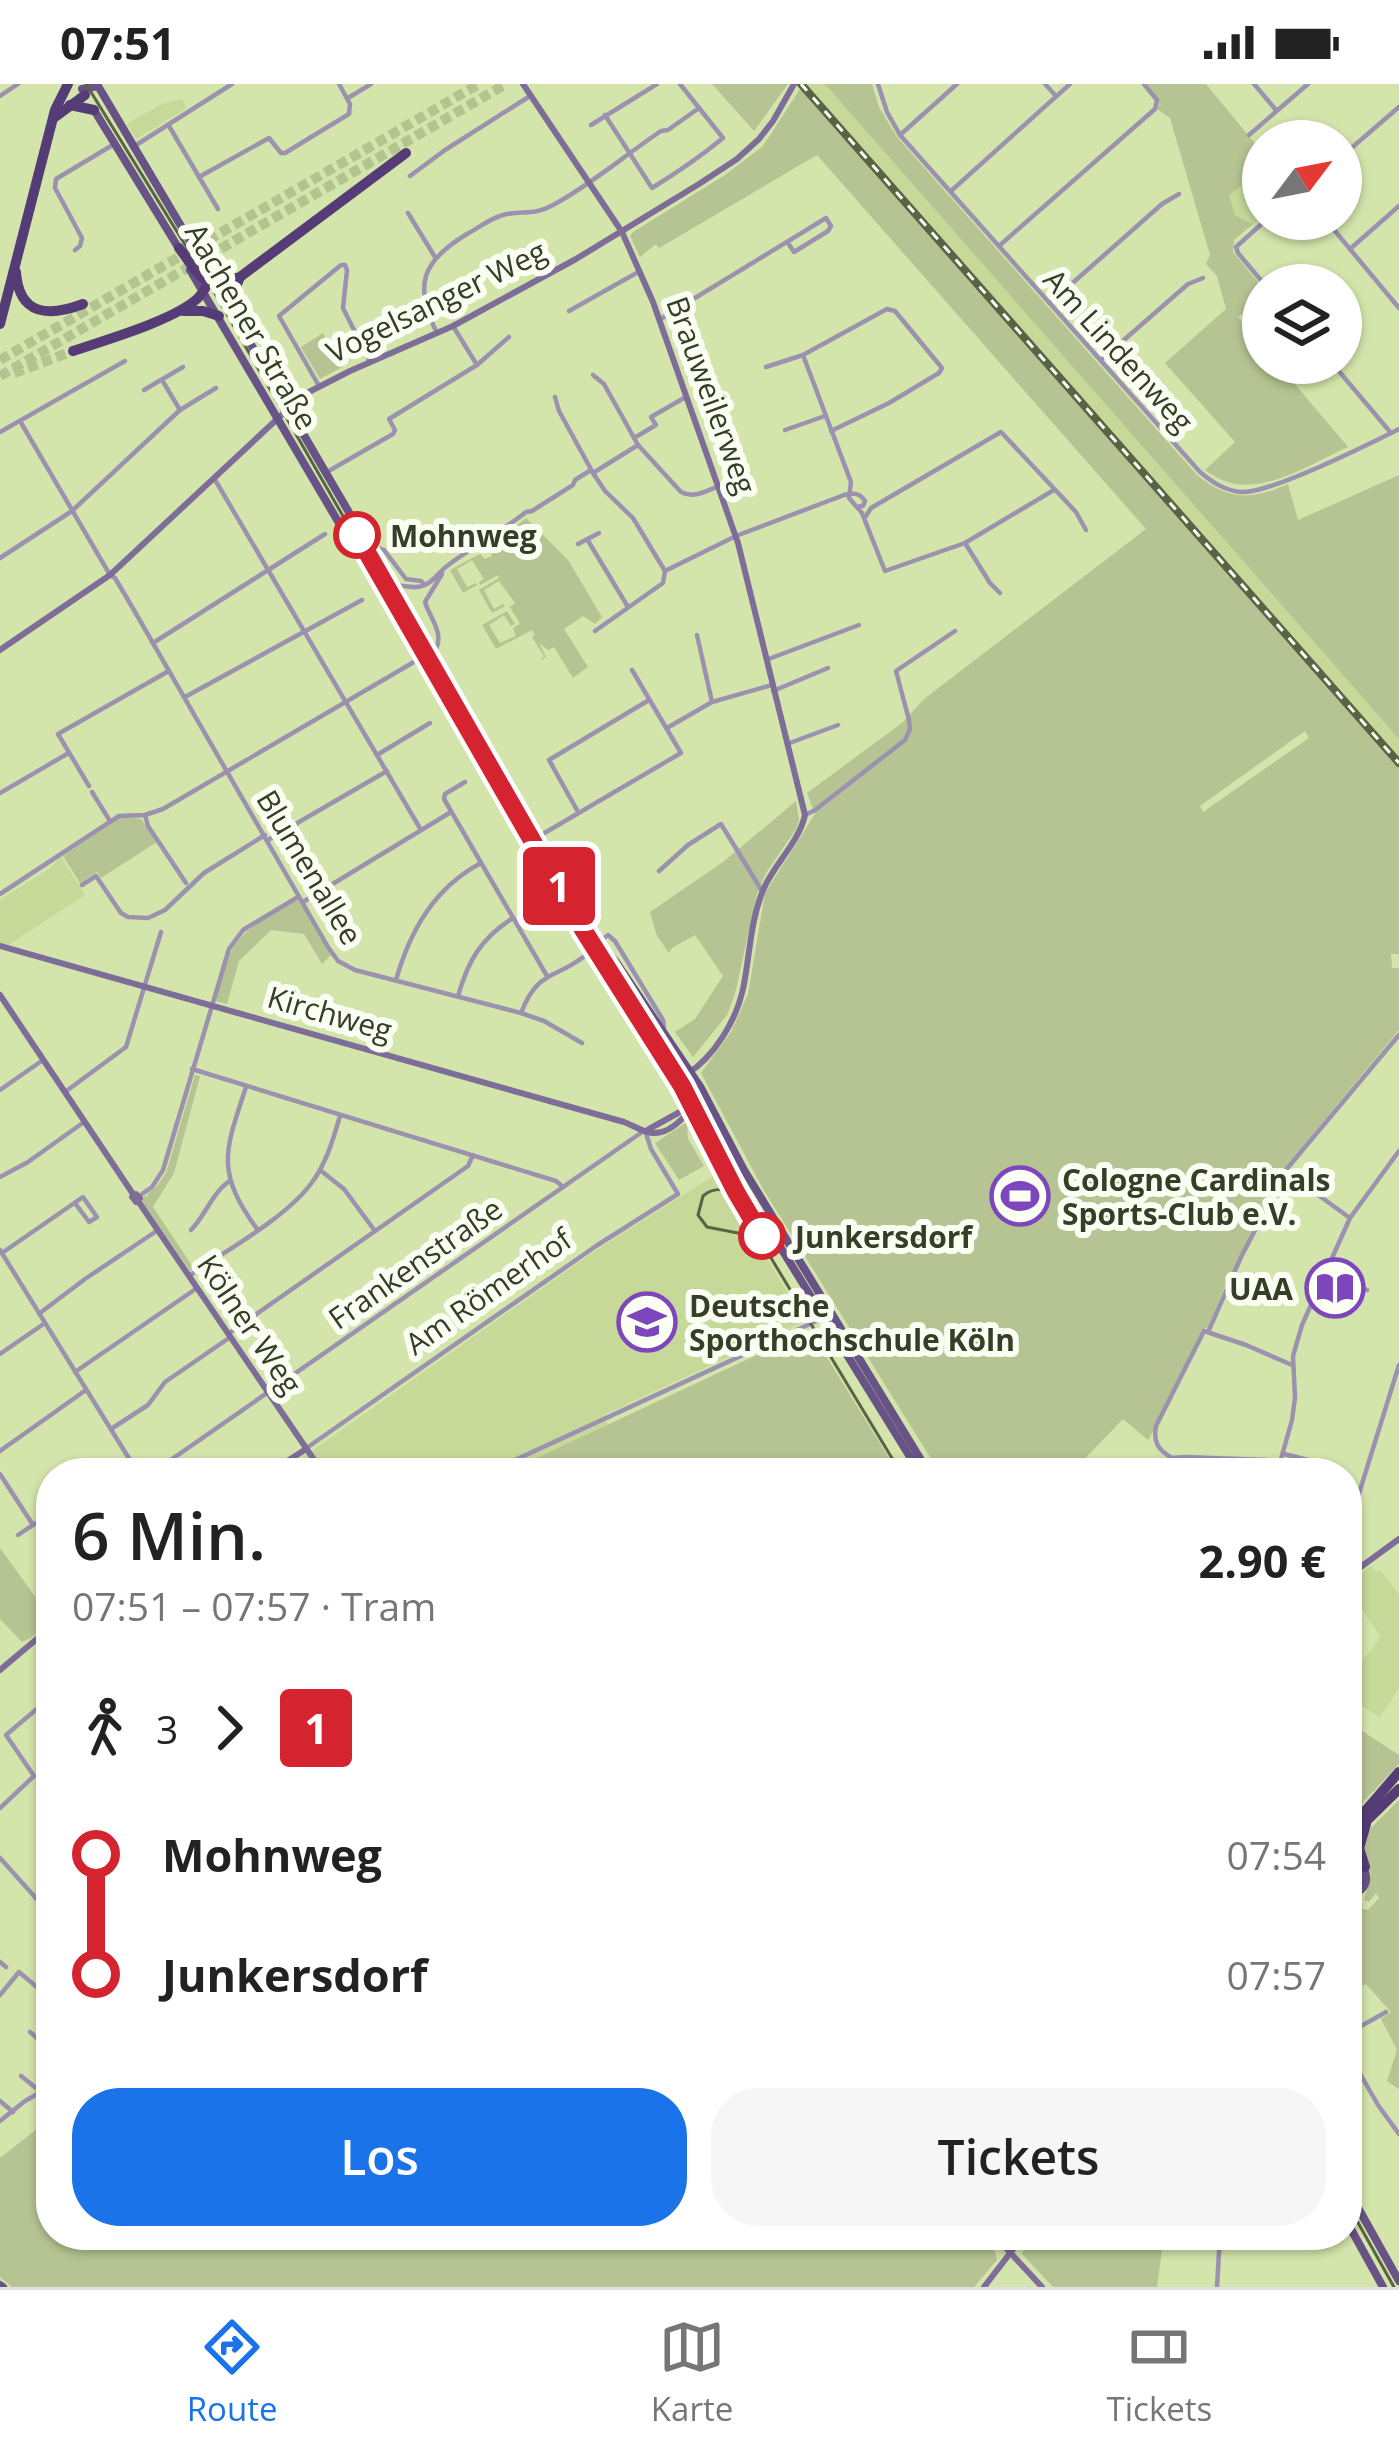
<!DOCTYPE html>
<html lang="de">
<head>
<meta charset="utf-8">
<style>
  :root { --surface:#fff; --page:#f6f6f6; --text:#222; --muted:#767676; --line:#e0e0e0; --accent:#1a73e8 }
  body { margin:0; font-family:"Open Sans",sans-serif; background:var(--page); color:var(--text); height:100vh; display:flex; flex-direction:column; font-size:45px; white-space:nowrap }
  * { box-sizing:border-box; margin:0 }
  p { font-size:39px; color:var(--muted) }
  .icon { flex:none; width:66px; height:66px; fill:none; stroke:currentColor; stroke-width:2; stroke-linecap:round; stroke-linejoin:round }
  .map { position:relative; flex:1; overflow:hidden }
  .sheet { position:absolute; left:36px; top:1374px; width:1326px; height:792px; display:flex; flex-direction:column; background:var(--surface); border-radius:48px; box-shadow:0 3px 9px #0004 }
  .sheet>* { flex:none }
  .badge { padding:0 24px; border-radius:9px; font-size:42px; line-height:78px }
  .needle { width:78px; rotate:58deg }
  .controls { position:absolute; left:1242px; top:36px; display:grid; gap:24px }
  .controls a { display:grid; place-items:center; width:120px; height:120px; border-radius:50%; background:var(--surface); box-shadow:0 3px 9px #0004; font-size:60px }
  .map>.badge { position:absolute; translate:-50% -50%; box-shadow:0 0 0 6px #fff }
  .legs { display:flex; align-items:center; gap:18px; height:132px; padding:0 36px; font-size:39px }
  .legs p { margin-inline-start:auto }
  .head { display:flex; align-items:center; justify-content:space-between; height:204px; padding:0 36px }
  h1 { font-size:66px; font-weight:600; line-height:90px }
  .cta { display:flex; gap:24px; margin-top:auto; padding:24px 36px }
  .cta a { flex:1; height:138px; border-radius:48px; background:var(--accent); color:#fff; font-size:48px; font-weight:600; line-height:138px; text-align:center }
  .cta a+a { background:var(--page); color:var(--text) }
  ul { padding:0 36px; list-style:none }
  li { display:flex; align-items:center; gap:42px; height:120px; font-size:45px }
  li i { display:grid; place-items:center; width:18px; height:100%; margin:0 15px; background:currentColor }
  li i::after { content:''; width:30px; height:30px; margin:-15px; border:9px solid; border-radius:50%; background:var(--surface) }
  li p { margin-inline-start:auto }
  li:first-child i { background:linear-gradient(#0000 50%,currentColor 0) }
  li:last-child i { background:linear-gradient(currentColor 50%,#0000 0) }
  .status { display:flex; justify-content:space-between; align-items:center; height:84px; padding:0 60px; background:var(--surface); direction:ltr }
  .status svg { height:33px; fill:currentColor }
  .menu { display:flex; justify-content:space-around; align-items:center; height:168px; border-top:3px solid var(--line); background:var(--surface); font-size:33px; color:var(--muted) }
  .menu a { display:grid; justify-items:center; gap:6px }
  .menu .active { color:var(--accent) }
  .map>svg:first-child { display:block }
</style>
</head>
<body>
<div class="status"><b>07:51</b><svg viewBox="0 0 49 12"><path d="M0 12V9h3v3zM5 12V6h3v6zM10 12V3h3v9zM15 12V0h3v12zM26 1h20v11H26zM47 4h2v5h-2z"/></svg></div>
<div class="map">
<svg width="1399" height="2203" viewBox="0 0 1399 2203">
  <rect width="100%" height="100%" fill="#d3e5ab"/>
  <!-- built -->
  <g fill="#c6d998">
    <polygon points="796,0 825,0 1399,655 1399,683"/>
    <polygon points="182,15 187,24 136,55 127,40 162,20"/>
    <polygon points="1249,94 1263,110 1263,131 1253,140 1235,131 1229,118 1229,112"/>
    <polygon points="61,773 85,811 8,861 0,859 0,816 50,784"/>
    <polygon points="718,1089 722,1101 805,1237 604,1331 628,1389 281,1389 595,1167"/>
    <polygon points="1371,1482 1376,1488 1380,1486 1399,1511 1399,1604 1380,1633 1347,1614 1352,1607 1355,1586 1381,1553 1355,1516 1347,1514 1347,1502"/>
  </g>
  <!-- green -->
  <g fill="#b5c492" fill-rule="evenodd">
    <polygon points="712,0 788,0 754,47"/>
    <path d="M 825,0 L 872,0 L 879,23 L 897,53 L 1197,391 C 1229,417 1252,416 1288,400 L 1298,436 L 1399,391 L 1399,655 Z"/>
    <path d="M 1146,0 L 1206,0 L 1263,69 L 1263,83 L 1229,112 L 1235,131 L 1253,140 L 1234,156 L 1233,168 L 1263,204 L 1263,212 L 1238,233 L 1263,262 L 1263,279 L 1277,279 L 1348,363 C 1303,383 1250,422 1205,386 L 1235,358 L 1165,279 L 1226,225 L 1217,192 L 1206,180 L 1210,171 L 1170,34 L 1157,25 L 1159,20 L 1157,13 Z"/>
    <path d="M 800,5 L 1399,683 L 1399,870 L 1391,870 L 1392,884 L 1399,884 L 1399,946 L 1288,1080 L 1225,1202 L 1208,1243 L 1204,1245 L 1150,1353 L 1148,1356 L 1123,1335 L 1071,1389 L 940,1389 L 763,1105 L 701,989 L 731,948 L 748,910 L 765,809 L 815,730 L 807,709 L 902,639 L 924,615 L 1146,445 L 817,71 L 659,164 L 656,160 L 640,173 L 630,152 L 633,148 L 725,91 L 763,62 ZM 1305,647 L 1309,654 L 1203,728 L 1200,722 Z"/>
    <polygon points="323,249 340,281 344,282 320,295 301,263"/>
    <polygon points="526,434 568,476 602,533 595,540 583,532 564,545 588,583 573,594 554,563 548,566 539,559 546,573 540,577 544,572 532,553 535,551 532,546 496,565 482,541 507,527 515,540 511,542 504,531 489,541 500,559 516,552 513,544 520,540 510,523 515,519 499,497 484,506 494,525 503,520 505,522 492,529 479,506 499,494 498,491 480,501 479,498 484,495 472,476 457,485 467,503 476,499 477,501 463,509 450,486 480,470 485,475 492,472 491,463"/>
    <polygon points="796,717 799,736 796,745 766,789 757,810 735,910 727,931 693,973 675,948 695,935 723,892 695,851 672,864 669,869 657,852 650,828 723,778"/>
    <polygon points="123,732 141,735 157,758 101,794 97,788 80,799 63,772"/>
    <path d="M 300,813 L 331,871 L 322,880 L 304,850 L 271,846 L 239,877 L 227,920 L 216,917 C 230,848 243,848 300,813 Z"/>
    <polygon points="195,991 200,992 174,1089 153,1123 193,1183 191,1188 141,1117 145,1111 148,1114 147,1110 157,1102 166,1089"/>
    <polygon points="687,1038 688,1055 704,1082 679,1096 655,1059"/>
    <polygon points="810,1246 894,1382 879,1389 505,1389"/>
    <path d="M 0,1464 L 49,1532 C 47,1544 33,1553 22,1558 L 0,1535 Z"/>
    <polygon points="1347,1637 1399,1671 1399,1680 1347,1735"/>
    <polygon points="1399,1716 1399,2005 1387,1997 1397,1966 1381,1935 1391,1928 1366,1900 1347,1911 1347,1827 1356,1824 1368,1826 1379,1814 1376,1809 1369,1818 1364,1816 1371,1791 1362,1761 1367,1748"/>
    <polygon points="51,2034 51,2151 981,2151 993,2161 997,2176 974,2203 12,2203 0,2193 0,2074"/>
    <polygon points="1031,2151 1164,2151 1157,2203 1053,2203 1022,2170"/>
  </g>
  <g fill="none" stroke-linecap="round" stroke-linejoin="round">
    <!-- highway-tunnel -->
    <g stroke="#b4c491" stroke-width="10" stroke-dasharray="10 5" stroke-linecap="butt">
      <polyline points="0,276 479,0"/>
      <polyline points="14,289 73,267"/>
      <polyline points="0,292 506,0"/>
    </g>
    <!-- street -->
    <g stroke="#9c91af" stroke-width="4.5">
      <path d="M 878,0 L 887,28 L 900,51 L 1200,388 C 1212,398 1225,407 1242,408 C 1272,409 1367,361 1399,345"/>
      <polyline points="1045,0 1056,12"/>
      <polyline points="1254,0 1276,26"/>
      <polyline points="0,12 18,0"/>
      <polyline points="348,14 371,0"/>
      <path d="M 605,31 L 652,104 C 678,88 700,73 723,54 L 680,0"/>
      <polyline points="591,41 657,0"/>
      <polyline points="169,42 218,125"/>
      <polyline points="900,51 957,0"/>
      <polyline points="1249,51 1308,0"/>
      <polyline points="133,63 232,0"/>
      <polyline points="1341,73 1399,23"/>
      <polyline points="410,92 445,66 530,12"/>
      <polyline points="199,93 269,54 281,69 285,69 349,30 350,20 339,0"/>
      <polyline points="951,107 1070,0"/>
      <polyline points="408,129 435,173"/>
      <polyline points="1325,135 1399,224"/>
      <polyline points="999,162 1155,25 1157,16 1144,0"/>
      <polyline points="1350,165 1399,122"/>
      <polyline points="75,166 80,162 82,154 55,104 56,95 116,59"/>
      <polyline points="1265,201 1238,169 1236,163 1267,135"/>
      <polyline points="1051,218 1162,120 1179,110"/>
      <polyline points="569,227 640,187"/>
      <polyline points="659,236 826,134 831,142 828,147 794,168 788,159"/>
      <polyline points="453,242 477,281"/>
      <path d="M 437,249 C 413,201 422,177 467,150 C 478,144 488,136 500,132 C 519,125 532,133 553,121 C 592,100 625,71 661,47 L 668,46 L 699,24"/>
      <polyline points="803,271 851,398 849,414 862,429 885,487 965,459 1054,406"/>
      <polyline points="1101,276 1188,200 1203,194"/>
      <polyline points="1332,279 1391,349"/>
      <polyline points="766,283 803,271 887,225 895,227 942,284 939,289 889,319 831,347"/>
      <path d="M 593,291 L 604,300 L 638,361 L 681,408 C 694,415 706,407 719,402"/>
      <polyline points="162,296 180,326"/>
      <polyline points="319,302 279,232 341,181 345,181 347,186 343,224 370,278"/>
      <polyline points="144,306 183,283"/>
      <polyline points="555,313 559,327 593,389 605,407 633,434 665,487 663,499 595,547"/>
      <polyline points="20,337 110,491 115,494 131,521 328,863 338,877 355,886 521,929 544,937 582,959"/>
      <polyline points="785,346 825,332"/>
      <polyline points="0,348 125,277"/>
      <polyline points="634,354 656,341 651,333 684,314"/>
      <polyline points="327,388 393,350 395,346 389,335 477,281 509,253"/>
      <polyline points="593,389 638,361"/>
      <polyline points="214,394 421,746"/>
      <polyline points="866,432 871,424 1001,348 1076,428 1086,446"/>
      <polyline points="587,455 628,523"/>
      <polyline points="965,459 990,499 1000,509"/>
      <polyline points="578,460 599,449"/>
      <polyline points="371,461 384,466 406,495 421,497 425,501"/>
      <polyline points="0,474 72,427 180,326 216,304"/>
      <path d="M 665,487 L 736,452 L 844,411 C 853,409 859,408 865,417 L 863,422 L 860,422"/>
      <path d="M 381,510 C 397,492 407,509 425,501 C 434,497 439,488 447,482 C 472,463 501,448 526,428 L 532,427 L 573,401 L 575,396 L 591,386"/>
      <polyline points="697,551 712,618"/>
      <polyline points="153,559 325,450"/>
      <path d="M 432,570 C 448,553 430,535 425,518 L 442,490"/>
      <polyline points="766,576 859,541"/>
      <polyline points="773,607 828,584"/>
      <polyline points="185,613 362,516"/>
      <polyline points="667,644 712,618 772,601"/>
      <polyline points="787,660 838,641"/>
      <polyline points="377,671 430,639"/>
      <polyline points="465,698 445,710 444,715 547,892"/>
      <polyline points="89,702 58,650 167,588"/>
      <polyline points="92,708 110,737"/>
      <polyline points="0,709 67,670"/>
      <polyline points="577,726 549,676 649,616"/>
      <polyline points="145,731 148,742 186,799"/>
      <polyline points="805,731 815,726 905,656 910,645 909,636 896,587 955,547"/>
      <polyline points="536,754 681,669 632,586"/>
      <polyline points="268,756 387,687"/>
      <polyline points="659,787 688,761 721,740 762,807"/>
      <polyline points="82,801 96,792 121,829 128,833 148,834 165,826 204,789 265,751"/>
      <polyline points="0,810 119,732 145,731 163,725 419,575"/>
      <polyline points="303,818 451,728"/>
      <polyline points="601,870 598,876 600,887 647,964 663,984 684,1025"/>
      <path d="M 396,896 C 410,847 434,804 481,779"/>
      <path d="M 458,912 C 468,877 481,854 513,834"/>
      <path d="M 521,929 C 538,885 555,896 586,871 C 594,865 599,857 608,851 L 615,857 L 663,936 L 664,943 L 662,945"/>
      <polyline points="192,985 556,1097 563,1103"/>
      <path d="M 246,1003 C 225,1067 215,1087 257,1145"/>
      <polyline points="0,1006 43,976"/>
      <polyline points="65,1008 126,963 161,848"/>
      <polyline points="320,1086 344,1105 375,1147"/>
      <polyline points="0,1093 28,1078 84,1038"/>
      <polyline points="139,1112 152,1103 163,1086 229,865 243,846 298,813"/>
      <polyline points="1350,1134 1285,1087 1399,951"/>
      <path d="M 191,1146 C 204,1133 215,1105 230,1097"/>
      <polyline points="0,1166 138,1389"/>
      <polyline points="2,1169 83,1113 97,1133 89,1138 75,1119"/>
      <polyline points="1327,1186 1367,1206"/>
      <path d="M 189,1192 C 225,1167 284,1135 310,1101 C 326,1081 333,1056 340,1032"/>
      <polyline points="40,1229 85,1195 158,1146"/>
      <polyline points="1209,1246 1241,1173 1260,1137"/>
      <polyline points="228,1250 468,1082 473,1071"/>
      <polyline points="0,1270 45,1239"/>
      <polyline points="75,1288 197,1204"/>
      <polyline points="111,1345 148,1321 165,1298 229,1254"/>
      <polyline points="0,1367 86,1306"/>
      <polyline points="1284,1370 1316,1378"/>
      <path d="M 1172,1374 C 1158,1366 1153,1358 1156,1342 L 1204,1247 L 1246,1261 L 1292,1281"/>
      <polyline points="109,1389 130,1375"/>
      <polyline points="152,1389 645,1046 651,1065 678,1110 596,1162 308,1363"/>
      <polyline points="487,1389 825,1233"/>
      <polyline points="1143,1389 1172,1374 1185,1373 1266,1376 1280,1380"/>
      <polyline points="1277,1389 1292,1336 1295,1314 1293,1272 1302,1241 1350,1134 1399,1067"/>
      <polyline points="0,1390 33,1441"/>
      <polyline points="1347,1448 1399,1281"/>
      <polyline points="18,1451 51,1429"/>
      <polyline points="0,1724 34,1692 6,1651 51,1613"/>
      <polyline points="0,1774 51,1831"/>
      <polyline points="38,1816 51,1806"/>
      <polyline points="0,1878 6,1883"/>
      <polyline points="0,1911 19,1888 51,1915"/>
      <polyline points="30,1948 51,1966"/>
      <polyline points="1347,1950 1386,1928"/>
      <polyline points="1347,1967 1378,2021 1399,2050"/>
      <polyline points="21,1992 41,2008"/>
      <polyline points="0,2017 13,2028"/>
      <polyline points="0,2037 25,2017 41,2008 51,1998"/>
      <polyline points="1220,2152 1265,2154 1301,2151"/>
      <polyline points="1217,2203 1220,2151"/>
    </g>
    <!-- secondary -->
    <g stroke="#7d6d98" stroke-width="6">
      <path d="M 523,0 L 622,148 L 653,218 L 738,459 L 805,731 C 799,758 775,779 764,804 C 750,836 750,872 743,905 C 736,937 714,973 687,990"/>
      <polyline points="0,566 110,491 303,311 350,287 453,242 576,175 699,100 737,75 759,55 773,37 794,0"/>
      <path d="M 0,862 L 624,1038 C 632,1041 643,1048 652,1049 C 673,1051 697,1022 701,1004"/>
      <polyline points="0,911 133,1110"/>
      <polyline points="649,1045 698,1018 711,1024"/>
      <polygon points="136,1110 140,1114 136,1118 132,1113"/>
      <polyline points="138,1117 323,1389"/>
      <polyline points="269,1389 306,1365"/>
      <polyline points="1347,1493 1399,1455"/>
      <polyline points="0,1586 51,1543"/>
      <polyline points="988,2151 1005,2163 1042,2203"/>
      <polyline points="984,2203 1024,2151"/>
    </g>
    <!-- primary -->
    <g stroke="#685387" stroke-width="8">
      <path d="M 82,5 L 98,2 C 244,247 388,493 531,740 L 536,754 L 588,846 L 616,878 L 701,1004 L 744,1086 L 929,1389"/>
      <polyline points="94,26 181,168"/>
      <polyline points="190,186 419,575 574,844 613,883 678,983 734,1088 920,1389"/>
      <path d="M 1347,1761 C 1364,1780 1380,1802 1347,1813"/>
      <polyline points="1347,1770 1357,1790 1351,1810"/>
      <polyline points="1347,2104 1399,2197"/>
      <polyline points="1347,2138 1383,2203"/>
      <polyline points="0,2201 3,2203"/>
    </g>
    <!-- highway -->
    <g stroke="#553c77" stroke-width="10">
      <polyline points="70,21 94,26"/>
      <polyline points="55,33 85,11"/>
      <path d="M 179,164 C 200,191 202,208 240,193 L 406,69"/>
      <path d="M 16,188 C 19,232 49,233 83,220"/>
      <polyline points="183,227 203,227 219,232"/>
      <polyline points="235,232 234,208 240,193"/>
      <polyline points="0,240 55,26 68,0"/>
      <path d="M 73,267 C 105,256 175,236 198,214 C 206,206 208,199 210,188"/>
      <polyline points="1348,1741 1367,1725 1399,1688"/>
      <polyline points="1347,1756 1399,1705"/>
      <polyline points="1365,1783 1359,1764 1366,1740"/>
    </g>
    <!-- tram -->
    <g stroke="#5a6345" stroke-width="3">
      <polyline points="86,0 213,206 581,846 679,1003 710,1073 901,1389"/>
      <path d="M 738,1117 C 727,1105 716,1101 703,1112 L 698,1131 L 707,1143 L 748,1151 L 762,1163"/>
      <polyline points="1347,2119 1394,2203"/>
    </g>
    <!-- rail casing -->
    <g stroke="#5a6345" stroke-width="8">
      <polyline id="rail" points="801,0 1399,679"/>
    </g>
    <!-- rail -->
    <use href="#rail" stroke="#fbfff3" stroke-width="3" stroke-dasharray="9" stroke-linecap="butt"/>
  </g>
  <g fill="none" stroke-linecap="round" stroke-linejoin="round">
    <!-- line-1 casing -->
    <g stroke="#fff" stroke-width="27">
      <polyline id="line-1" points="357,451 584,847 682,1002 736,1108 762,1152"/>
    </g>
    <!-- line-1 -->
    <use href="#line-1" stroke="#d52330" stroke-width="18"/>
  </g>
  <!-- icons -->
  <defs>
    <g id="stadium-ring" transform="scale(3)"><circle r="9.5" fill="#fbfff3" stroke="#7d46bd" stroke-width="1.5"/><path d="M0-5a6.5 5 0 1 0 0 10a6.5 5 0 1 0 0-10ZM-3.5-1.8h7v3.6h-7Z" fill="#7d46bd"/></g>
    <g id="library-ring" transform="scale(3)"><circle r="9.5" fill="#fbfff3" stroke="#7d46bd" stroke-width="1.5"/><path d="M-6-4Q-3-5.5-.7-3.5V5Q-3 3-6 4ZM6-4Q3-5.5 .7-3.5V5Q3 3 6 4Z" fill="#7d46bd"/></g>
    <g id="university-ring" transform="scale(3)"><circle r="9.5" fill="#fbfff3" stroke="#7d46bd" stroke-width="1.5"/><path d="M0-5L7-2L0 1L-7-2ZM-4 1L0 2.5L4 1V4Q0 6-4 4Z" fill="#7d46bd"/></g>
  </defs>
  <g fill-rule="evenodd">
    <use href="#stadium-ring" x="1020" y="1112"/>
    <use href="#library-ring" x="1335" y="1204"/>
    <use href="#university-ring" x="647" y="1238"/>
  </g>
  <!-- markers -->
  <g fill="#fff" stroke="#d52330" stroke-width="6">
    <circle cx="357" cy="451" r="21"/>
    <circle cx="762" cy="1152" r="21"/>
  </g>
  <g text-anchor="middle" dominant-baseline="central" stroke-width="12" stroke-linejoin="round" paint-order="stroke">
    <!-- street labels -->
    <g font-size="30" fill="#373e27" stroke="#fbfff3">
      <text transform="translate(436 217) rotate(-26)">Vogelsanger Weg</text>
      <text transform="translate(252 242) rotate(60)">Aachener Straße</text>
      <text transform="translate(1119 266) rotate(48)">Am Lindenweg</text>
      <text transform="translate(712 311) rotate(70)">Brauweilerweg</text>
      <text transform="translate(310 783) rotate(59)">Blumenallee</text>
      <text transform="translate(330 929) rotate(16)">Kirchweg</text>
      <text transform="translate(415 1179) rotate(-35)">Frankenstraße</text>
      <text transform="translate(488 1207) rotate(-35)">Am Römerhof</text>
      <text transform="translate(250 1240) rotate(56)">Kölner Weg</text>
    </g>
    <!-- stop labels -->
    <g font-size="30" font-weight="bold" fill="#373e27" stroke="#fbfff3" text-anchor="start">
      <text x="390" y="451">Mohnweg</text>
      <text x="795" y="1152">Junkersdorf</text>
    </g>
    <!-- poi labels -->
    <g font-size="30" font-weight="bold" fill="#373e27" stroke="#fbfff3" text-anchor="start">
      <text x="1062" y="1095">Cologne Cardinals<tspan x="1062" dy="34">Sports-Club e.V.</tspan></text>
      <text x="1293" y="1204" text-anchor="end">UAA</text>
      <text x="689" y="1221">Deutsche<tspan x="689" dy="34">Sporthochschule Köln</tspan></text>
    </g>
  </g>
</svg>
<div class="controls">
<a><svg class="needle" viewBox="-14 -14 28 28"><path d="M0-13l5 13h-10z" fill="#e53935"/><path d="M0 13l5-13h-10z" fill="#767676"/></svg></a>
<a><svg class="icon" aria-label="layers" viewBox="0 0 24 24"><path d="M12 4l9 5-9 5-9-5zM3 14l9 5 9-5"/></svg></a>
</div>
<b class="badge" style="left:559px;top:802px;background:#d52330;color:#fff">1</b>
<section class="sheet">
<div class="head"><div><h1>6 Min.</h1><p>07:51 – 07:57 · Tram</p></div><b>2.90 €</b></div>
<div class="legs"><svg class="icon" aria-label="walk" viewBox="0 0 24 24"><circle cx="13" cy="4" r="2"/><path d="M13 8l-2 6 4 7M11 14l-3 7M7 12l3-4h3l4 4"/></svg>3<svg class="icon" aria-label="forward" viewBox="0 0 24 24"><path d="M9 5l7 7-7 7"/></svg><b class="badge" style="background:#d52330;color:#fff">1</b></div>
<ul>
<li><i style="color:#d52330"></i><b>Mohnweg</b><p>07:54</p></li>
<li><i style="color:#d52330"></i><b>Junkersdorf</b><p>07:57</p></li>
</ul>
<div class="cta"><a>Los</a><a>Tickets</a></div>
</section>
</div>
<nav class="menu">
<a class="active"><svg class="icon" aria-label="directions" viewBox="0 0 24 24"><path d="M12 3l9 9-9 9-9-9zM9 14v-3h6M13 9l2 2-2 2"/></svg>Route</a>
<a><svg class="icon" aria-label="map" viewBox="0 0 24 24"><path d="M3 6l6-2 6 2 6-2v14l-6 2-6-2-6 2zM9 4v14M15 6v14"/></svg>Karte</a>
<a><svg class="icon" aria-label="tickets" viewBox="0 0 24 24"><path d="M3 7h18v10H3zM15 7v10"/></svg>Tickets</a>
</nav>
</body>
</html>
